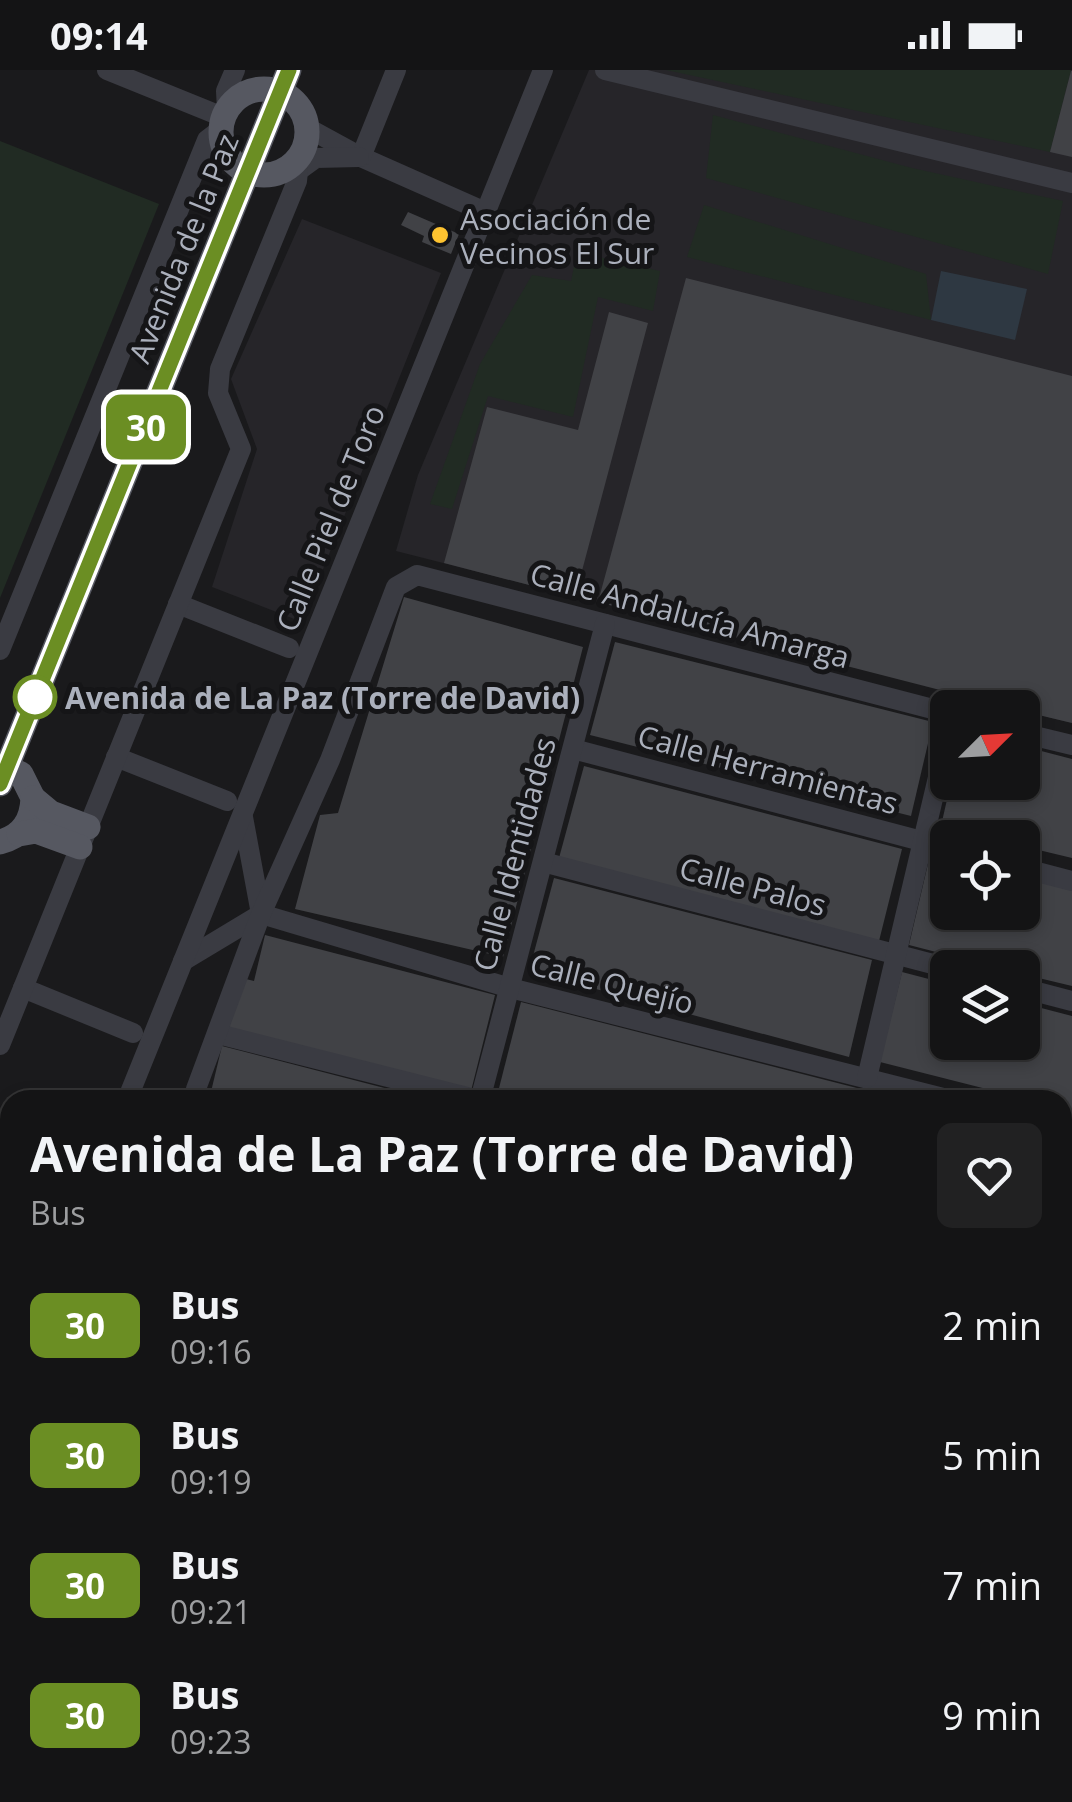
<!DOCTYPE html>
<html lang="en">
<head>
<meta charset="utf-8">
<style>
  :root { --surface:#141415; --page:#212122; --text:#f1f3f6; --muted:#9d9ea0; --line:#333334 }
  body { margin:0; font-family:"Open Sans",sans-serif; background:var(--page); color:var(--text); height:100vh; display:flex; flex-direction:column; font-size:38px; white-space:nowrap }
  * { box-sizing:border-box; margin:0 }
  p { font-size:32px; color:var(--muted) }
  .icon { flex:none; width:55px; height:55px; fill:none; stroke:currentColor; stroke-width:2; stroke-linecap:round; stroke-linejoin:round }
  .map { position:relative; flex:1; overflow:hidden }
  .panel { position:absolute; left:0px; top:1020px; width:1072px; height:712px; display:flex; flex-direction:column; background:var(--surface); border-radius:30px 30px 0 0; box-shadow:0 5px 15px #0003,0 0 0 2px var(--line) }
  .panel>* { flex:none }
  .badge { padding:0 20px; border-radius:15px; font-size:35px; line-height:65px }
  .needle { width:65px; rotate:66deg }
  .buttons { position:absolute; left:930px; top:620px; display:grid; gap:20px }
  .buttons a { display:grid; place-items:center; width:110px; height:110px; border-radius:15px; background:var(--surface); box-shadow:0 5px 15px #0003,0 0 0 2px var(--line); font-size:50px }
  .map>.badge { position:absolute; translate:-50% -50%; box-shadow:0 0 0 5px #fff }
  .round { display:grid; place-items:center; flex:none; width:105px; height:105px; border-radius:15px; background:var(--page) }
  .summary { display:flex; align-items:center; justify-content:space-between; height:170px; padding:0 30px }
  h1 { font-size:48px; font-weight:700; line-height:75px }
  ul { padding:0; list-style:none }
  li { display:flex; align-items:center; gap:30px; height:130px; padding:0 30px }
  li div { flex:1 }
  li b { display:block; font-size:38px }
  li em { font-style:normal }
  li .badge { min-width:110px; font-weight:700; text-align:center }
  .status { display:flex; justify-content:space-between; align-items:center; height:70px; padding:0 50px; background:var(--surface); direction:ltr }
  .status svg { height:28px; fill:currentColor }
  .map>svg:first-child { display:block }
</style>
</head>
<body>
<div class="status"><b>09:14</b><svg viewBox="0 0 49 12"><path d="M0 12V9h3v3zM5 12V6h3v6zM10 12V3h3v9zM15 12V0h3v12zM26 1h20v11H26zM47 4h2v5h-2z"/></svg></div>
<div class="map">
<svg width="1072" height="1732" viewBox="0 0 1072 1732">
  <rect width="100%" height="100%" fill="#1a1a1c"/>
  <!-- built -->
  <g fill="#262529">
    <polygon points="589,0 1072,0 1072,653 1023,641 1022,638 1010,637 396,481 418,405"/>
    <polygon points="302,149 441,203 302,552 212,517 257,379 231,309"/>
    <polygon points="1063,1679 1072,1680 1072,1732 695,1732 697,1722 1062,1722"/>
  </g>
  <!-- green -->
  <g fill="#212b23">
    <polygon points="666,0 1071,0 1050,82"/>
    <polygon points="713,45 912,98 1063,131 1048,204 706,108"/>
    <polygon points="0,71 159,134 0,528"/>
    <polygon points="704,135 926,204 931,250 687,187"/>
    <polygon points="577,182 660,201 653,241 598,227 573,347 488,326 452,439 430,434 480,294 532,205 571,211"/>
    <polygon points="0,1632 10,1632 10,1722 31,1723 31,1732 0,1732"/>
  </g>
  <!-- water -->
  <polygon fill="#2e3842" points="941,201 1027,219 1015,270 931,250"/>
  <!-- building -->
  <g fill="#414246">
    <polygon points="1071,1 1072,1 1072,87 1050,82"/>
    <polygon points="408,142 459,164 451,184 422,172 424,166 401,155"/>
    <polygon points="686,208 1072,306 1072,653 1022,641 1022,638 1010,638 598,532"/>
    <polygon points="609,242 648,253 575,527 444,493 487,337 578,360"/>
    <polygon points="404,527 583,577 503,887 295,839 320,745 338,743"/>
    <polygon points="615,572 933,652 911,746 590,665"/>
    <polygon points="1022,676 1072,689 1072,788 1022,776 1022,768 987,768 941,756 951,712 1022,712"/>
    <polygon points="584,696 902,779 879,871 559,788"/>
    <polygon points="931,781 948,786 948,842 1022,842 1022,805 1072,818 1072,916 1022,904 1022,898 998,898 909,875"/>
    <polygon points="554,808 872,890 849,987 529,901"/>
    <polygon points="265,865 495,925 471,1021 229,958 242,908 254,911"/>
    <polygon points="902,902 948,914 948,972 1022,972 1022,933 1072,946 1072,1041 1062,1038 1062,1030 1030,1030 880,992"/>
    <polygon points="521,932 900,1029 900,1030 496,1030"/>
    <polygon points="222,976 427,1029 427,1030 209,1030"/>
    <polygon points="1062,1070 1072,1072 1072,1153 1062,1151"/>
    <polygon points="1066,1447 1072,1448 1072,1582 1062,1580 1062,1472"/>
    <polygon points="56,1722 160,1722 159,1731 55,1732"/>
    <polygon points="212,1722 348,1722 347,1732 210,1732"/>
    <polygon points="522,1722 564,1722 563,1732 520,1732"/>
    <polygon points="711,1722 891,1722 890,1732 710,1732"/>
    <polygon points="932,1722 994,1730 993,1732 930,1732"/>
  </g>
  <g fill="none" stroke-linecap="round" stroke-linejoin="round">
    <!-- minor -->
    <g stroke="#3a3b42" stroke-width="20">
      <polyline points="107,0 223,47"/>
      <polyline points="605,0 1072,113"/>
      <polyline points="227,40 226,21 235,0"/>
      <polyline points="306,57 361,87 485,142"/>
      <polyline points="361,87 396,0"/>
      <polyline points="298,101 316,88 359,87"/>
      <polyline points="178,534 289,578"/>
      <polyline points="0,580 207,70 220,60"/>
      <polyline points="1022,663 1072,675"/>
      <polyline points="573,679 948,778"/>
      <polyline points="116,687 227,731"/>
      <polyline points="243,747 261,844 510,918 951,1030"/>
      <polyline points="543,792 948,898"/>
      <polyline points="1022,798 1072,811"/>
      <polyline points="183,891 261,844"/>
      <polyline points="23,918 133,963"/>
      <polyline points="1022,918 1072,931"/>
      <polyline points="218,964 479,1030"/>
      <polyline points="0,975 241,379 218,323 220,299 297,111 298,101 293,94"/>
      <polyline points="867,1008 948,665"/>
      <polyline points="196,1019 261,844 330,690 396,517 417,505 948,643"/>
      <polyline points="127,1030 543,0"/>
      <polyline points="480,1030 605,554"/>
      <polyline points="1062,1058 1072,1061"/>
      <polyline points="0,1176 10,1180"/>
      <polyline points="1062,1221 1068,1183"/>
      <polyline points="1062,1260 1072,1261"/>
      <polyline points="0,1345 10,1321"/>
      <polyline points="1062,1429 1072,1430"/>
      <polyline points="0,1467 10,1468"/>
      <polyline points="1062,1600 1072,1601"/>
      <polyline points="1062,1700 1072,1702"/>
      <polyline points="182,1732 183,1722"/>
      <polyline points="435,1732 436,1722"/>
      <polyline points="580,1732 581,1722"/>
      <polyline points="655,1732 656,1722"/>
      <polyline points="679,1732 680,1722"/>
      <polyline points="902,1732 903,1722"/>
    </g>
    <!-- major -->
    <g stroke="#565861" stroke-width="25">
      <circle cx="264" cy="62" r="43"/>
      <path d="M 0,694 L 21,704 L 33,728 C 32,750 23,766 0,772"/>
      <polyline points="0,714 289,0"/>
      <polyline points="33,728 51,743 88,757"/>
      <polyline points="19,764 36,761 80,777"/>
      <polyline points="0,1512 10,1516"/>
      <polyline points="1062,1648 1072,1649"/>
    </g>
  </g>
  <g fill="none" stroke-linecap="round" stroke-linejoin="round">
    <!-- line casing -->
    <g stroke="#fff" stroke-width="22">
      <polyline id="line" points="0,714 289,0"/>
    </g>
    <!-- line -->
    <use href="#line" stroke="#6b8e23" stroke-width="15"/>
  </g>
  <!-- markers -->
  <circle fill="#fec330" stroke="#151517" stroke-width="4" cx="440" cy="165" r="10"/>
  <circle fill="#fff" stroke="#6b8e23" stroke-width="5" cx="35" cy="627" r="20"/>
  <g text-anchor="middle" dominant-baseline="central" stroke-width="10" stroke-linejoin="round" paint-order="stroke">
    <!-- poi labels -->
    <g font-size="30" fill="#abb0bc" stroke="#151517" text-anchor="start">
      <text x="460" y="148">Asociación de<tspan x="460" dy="34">Vecinos El Sur</tspan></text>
    </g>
    <!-- street labels -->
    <g font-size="30" fill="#abb0bc" stroke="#151517">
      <text transform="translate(183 178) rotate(-68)">Avenida de la Paz</text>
      <text transform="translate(330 448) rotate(-68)">Calle Piel de Toro</text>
      <text transform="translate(690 545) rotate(15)">Calle Andalucía Amarga</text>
      <text transform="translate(768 699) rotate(15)">Calle Herramientas</text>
      <text transform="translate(514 784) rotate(-75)">Calle Identidades</text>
      <text transform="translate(753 816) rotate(15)">Calle Palos</text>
      <text transform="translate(612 913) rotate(14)">Calle Quejío</text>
    </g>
    <!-- stop labels -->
    <g font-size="30" font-weight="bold" fill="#abb0bc" stroke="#151517" text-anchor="start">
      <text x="65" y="627">Avenida de La Paz (Torre de David)</text>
    </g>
  </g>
</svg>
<div class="buttons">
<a><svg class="needle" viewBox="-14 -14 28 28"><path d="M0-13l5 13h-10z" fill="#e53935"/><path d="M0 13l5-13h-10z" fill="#9d9ea0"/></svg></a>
<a><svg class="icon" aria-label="locate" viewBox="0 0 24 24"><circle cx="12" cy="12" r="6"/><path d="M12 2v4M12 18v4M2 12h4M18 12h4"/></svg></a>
<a><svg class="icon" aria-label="layers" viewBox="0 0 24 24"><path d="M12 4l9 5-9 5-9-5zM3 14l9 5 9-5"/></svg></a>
</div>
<b class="badge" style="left:146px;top:357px;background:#6b8e23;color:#fff">30</b>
<section class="panel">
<div class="summary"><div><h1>Avenida de La Paz (Torre de David)</h1><p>Bus</p></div><a class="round"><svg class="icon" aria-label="heart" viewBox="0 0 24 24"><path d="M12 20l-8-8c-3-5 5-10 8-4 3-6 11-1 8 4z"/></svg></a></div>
<ul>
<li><span class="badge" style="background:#6b8e23;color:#fff">30</span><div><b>Bus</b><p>09:16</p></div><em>2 min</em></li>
<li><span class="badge" style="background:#6b8e23;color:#fff">30</span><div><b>Bus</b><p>09:19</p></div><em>5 min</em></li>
<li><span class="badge" style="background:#6b8e23;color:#fff">30</span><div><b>Bus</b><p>09:21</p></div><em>7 min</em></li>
<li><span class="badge" style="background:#6b8e23;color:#fff">30</span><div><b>Bus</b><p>09:23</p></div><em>9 min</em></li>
</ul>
</section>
</div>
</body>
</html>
